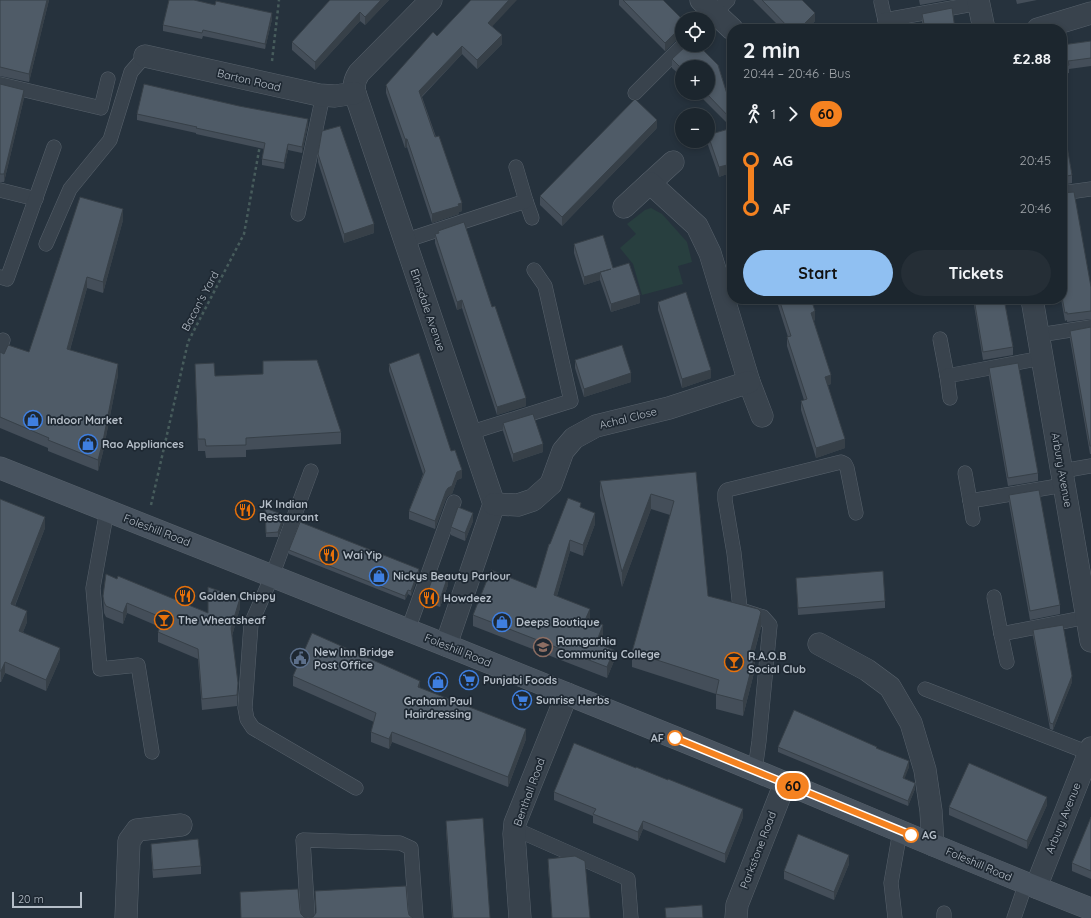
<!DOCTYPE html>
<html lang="en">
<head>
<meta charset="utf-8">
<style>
  :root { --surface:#1c262e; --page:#252e36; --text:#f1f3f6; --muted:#a0a5aa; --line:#3a434a; --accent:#90c0f2 }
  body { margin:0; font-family:Quicksand,sans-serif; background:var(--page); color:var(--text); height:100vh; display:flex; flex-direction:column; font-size:15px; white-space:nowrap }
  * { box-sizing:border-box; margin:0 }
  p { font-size:13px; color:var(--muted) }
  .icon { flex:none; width:22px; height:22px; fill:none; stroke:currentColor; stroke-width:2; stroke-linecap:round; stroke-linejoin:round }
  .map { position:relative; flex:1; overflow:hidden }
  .sheet { position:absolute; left:727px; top:24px; width:340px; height:280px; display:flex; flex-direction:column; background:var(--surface); border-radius:16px; box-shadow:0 2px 6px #0003,0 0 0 1px var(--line) }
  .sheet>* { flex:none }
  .badge { padding:0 8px; border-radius:13px; font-size:14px; line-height:26px }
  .tools { position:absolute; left:675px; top:12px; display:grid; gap:8px }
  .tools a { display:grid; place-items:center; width:40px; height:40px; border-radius:50%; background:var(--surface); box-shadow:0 2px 6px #0003,0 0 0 1px var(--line); font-size:20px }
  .scale { position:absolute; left:12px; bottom:10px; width:70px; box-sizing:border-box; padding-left:4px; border:2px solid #b5bec8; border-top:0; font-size:11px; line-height:14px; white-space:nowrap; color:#b5bec8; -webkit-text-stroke:3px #1e2832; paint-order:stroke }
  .map>.badge { position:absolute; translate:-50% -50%; box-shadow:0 0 0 2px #fff }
  .legs { display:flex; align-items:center; gap:6px; height:44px; padding:0 16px; font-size:13px }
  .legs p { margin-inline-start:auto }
  .head { display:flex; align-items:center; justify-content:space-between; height:68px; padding:0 16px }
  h1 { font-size:22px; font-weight:800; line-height:30px }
  .cta { display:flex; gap:8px; margin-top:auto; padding:8px 16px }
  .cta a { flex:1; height:46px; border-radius:24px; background:var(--accent); color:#111; font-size:16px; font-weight:800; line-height:46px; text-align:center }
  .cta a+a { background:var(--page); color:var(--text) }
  ul { padding:0 16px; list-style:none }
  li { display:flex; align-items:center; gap:14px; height:48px; font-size:15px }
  li i { display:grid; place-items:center; width:6px; height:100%; margin:0 5px; background:currentColor }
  li i::after { content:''; width:10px; height:10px; margin:-5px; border:3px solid; border-radius:50%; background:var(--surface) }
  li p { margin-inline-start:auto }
  li:first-child i { background:linear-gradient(#0000 50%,currentColor 0) }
  li:last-child i { background:linear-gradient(currentColor 50%,#0000 0) }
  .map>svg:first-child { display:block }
</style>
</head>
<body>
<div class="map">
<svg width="1091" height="918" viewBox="0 0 1091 918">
  <rect width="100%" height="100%" fill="#26323d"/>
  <!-- green -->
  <polygon fill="#283f3f" points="651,208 662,214 687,242 692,262 678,266 683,284 642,295 633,264 620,248 636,234 627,224 645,210"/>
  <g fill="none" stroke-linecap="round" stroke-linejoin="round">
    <!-- lane casing -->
    <g stroke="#57616b" stroke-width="15">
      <g id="lane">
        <polyline points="881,2 885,20"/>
        <polyline points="710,18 728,0"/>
        <polyline points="886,29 885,20 979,3"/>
        <polyline points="0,84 101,108 108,79"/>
        <polyline points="635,93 683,45"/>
        <polyline points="0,190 36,199"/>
        <polyline points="1062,193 1091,189"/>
        <polyline points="526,201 532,218"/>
        <polyline points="298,214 323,95"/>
        <polyline points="404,241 526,201 516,167"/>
        <polyline points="46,244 70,189 110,140 131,72 145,56"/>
        <polyline points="0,277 7,279 54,147"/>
        <polyline points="1039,335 1091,327"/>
        <polyline points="940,339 947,376"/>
        <polyline points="0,348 3,340"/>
        <polyline points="950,398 947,376 1042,358"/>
        <polyline points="469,433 571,401 545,286 534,270"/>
        <polyline points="311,471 272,576 251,624 245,708 247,719 253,728 356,788"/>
        <polyline points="1062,471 1091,466"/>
        <polyline points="965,473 970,501"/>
        <polyline points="107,510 93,588 100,669 138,665 152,752"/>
        <polyline points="973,519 970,501 1064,485"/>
        <polyline points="994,597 1001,634"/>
        <polyline points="408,630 454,502"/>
        <polyline points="1007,662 1001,634 1087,617"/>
        <polyline points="925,689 1089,753"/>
        <polyline points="755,770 759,741 770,625 763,617 744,611 740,608 734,553 725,500 725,493 727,490 841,462 845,464 847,468 856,513"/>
        <polyline points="515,829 628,879 631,918"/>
        <polyline points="308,918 303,840 400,843 411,848 416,918"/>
        <polyline points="895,918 891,883 900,831"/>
        <polyline points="944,918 944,913"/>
        <polyline points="1014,918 1026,883"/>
      </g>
    </g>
    <!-- street casing -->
    <g stroke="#57616b" stroke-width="23">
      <g id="street">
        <path d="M 431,0 L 359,73 C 355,79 353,86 355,93 L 494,504 L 446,645"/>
        <polyline points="701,0 732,29"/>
        <polyline points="978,0 984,29"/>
        <polyline points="1038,29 1091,13"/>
        <polyline points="145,56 319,95 335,96 355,93"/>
        <polyline points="650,183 673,162"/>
        <polyline points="624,207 650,183 697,226 710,253 749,382 762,416"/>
        <polyline points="1032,299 1091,641"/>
        <polyline points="494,504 518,505 533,500 551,484 563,451 574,438 596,426 669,408 749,382"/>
        <polyline points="819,644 867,670 890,687 911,723 925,770 931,811 933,845"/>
        <polyline points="1036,887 1091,748"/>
        <polyline points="126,918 129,841 137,830 181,825"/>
        <polyline points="520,918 514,834 515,823 567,694"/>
        <polyline points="736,918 737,905 785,783"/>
      </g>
    </g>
    <!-- secondary casing -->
    <g stroke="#57616b" stroke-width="23">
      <path id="secondary" d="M 0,468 C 229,559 458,649 686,742 C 821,797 955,856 1091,909"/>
    </g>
    <!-- path -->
    <g stroke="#475c5c" stroke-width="2.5" stroke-dasharray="3 3" stroke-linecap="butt">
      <polyline points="272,61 279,0"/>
      <polyline points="151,505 188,342 244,234 260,145"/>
    </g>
    <!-- lane -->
    <use href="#lane" stroke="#39434d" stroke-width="14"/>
    <!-- street -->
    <use href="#street" stroke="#39434d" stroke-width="22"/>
    <!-- secondary -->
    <use href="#secondary" stroke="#48535f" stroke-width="22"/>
  </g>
  <!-- wall -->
  <g fill="#444e59">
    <polygon points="0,0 49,0 29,82 0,76"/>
    <polygon points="330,0 389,0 365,25 360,21 315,70 292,50 292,42"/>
    <polygon points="619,0 663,0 682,19 682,37 680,37 677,39 665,51 619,5"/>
    <polygon points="753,0 802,0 815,21 807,29 782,29"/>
    <polygon points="919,0 948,0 920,5"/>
    <polygon points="1016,0 1037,0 1017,4"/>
    <polygon points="922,14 955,29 923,29 922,22"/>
    <polygon points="272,19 265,49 203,36 202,39 163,31 163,25"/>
    <polygon points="492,26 502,44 477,69 462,54 422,97 462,211 459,212 459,214 432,223 407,147 405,148 386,93 386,85 437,36"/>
    <polygon points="1091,41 1091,66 1069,69 1069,73 1062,74 1062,45"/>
    <polygon points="687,45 698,45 718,65 732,110 732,128 697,93 708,93 708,67 682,67 682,77 672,68 672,59"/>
    <polygon points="0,84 24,98 4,182 0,182"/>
    <polygon points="137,114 308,125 302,153 288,150 284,169 262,165 262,159 264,149 196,134 196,133 137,120"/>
    <polygon points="1062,118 1072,175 1072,183 1062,185"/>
    <polygon points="657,128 562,226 540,205 540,196"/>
    <polygon points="732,128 732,188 727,174 719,177 708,145 708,135"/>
    <polygon points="318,154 374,233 344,243 318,162"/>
    <polygon points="123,220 103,293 87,288 70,350 118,375 103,452 98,471 48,451 48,448 0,428 0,352 4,354 29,352"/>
    <polygon points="438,231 526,406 497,415 462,308 457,310 435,243 435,234 438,233"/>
    <polygon points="574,244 613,268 640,303 611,312 600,280 584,285 574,253"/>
    <polygon points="1091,287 1091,319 1067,322 1067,320 1065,321 1061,299"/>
    <polygon points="776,299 811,299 815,320 813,321 831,384 828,385 845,448 816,458 801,410 801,401 804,400 787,346 787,337 788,337"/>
    <polygon points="973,299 1004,299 1013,347 1013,355 983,360"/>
    <polygon points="658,302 711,378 682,388 658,310"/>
    <polygon points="1091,327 1091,454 1090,454 1070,339 1070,331"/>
    <polygon points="575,360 631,382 584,397 575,368"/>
    <polygon points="195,364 215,376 341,432 341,444 246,450 246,457 206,458 205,451 198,451"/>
    <polygon points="389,364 451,451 462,478 457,480 452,494 448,496 446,499 435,529 409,519 409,511 423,474 389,371"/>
    <polygon points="989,368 1038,473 1038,481 1008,486 989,377"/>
    <polygon points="503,423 543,452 513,462 503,431"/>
    <polygon points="696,472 708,596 761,627 754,654 755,669 743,716 716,709 716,694 632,667 632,652 670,515 651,509 622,587 600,496 600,481"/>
    <polygon points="1009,495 1060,605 1060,614 1030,620 1009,503"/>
    <polygon points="0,499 45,528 15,606 27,622 23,632 60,659 46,691 5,673 1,682 0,682"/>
    <polygon points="265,508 284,520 278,537 266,537"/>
    <polygon points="581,508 595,524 583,556 570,551 557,596 590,619 603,636 600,644 614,661 607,678 473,626 473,615 536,588 550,544"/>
    <polygon points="473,521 465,541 451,535 451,527"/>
    <polygon points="289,550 419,573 411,596 408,594 405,600 289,554"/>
    <polygon points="796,578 885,601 885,608 798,615"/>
    <polygon points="117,579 208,613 240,608 232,636 238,694 237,706 202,710 198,659 158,642 158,632 160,627 127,613 123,624 106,617 104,613 103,596"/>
    <polygon points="448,585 440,607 427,602 427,594"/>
    <polygon points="1033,630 1072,682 1053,730 1050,729 1033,636"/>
    <polygon points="293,676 420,688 526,739 508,787 392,742 389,749 371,742 371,732 374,722 293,686"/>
    <polygon points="778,747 877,748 909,767 904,778 915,789 908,806 778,752"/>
    <polygon points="554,792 743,817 725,863 643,829 638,841 593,823 593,816 554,800"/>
    <polygon points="1047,805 1027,849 949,815 949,807"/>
    <polygon points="1091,817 1091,879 1072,871 1072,863"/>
    <polygon points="446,821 490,918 452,918 446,829"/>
    <polygon points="151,844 201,866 201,874 153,878 151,852"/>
    <polygon points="548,859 590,918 552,918 548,867"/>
    <polygon points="849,864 834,900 784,879 784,871"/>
  </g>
  <!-- shaded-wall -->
  <g fill="#374048">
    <polygon points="47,0 49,0 29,82 29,74"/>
    <polygon points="381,0 389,0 365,25 365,17"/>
    <polygon points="509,0 517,0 488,31 488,23"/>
    <polygon points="360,12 360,21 315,70 315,62"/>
    <polygon points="272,13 272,19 265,49 265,44"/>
    <polygon points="815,13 815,21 807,29 799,29"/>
    <polygon points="680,29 680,37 677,39 665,51 665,43 677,31"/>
    <polygon points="502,35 502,44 477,69 477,60"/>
    <polygon points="462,46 462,54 419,99 419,91"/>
    <polygon points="24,90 24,98 4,182 4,174"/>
    <polygon points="308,119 308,125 302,153 302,147"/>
    <polygon points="657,120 657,128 562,226 562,217"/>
    <polygon points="405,139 407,139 407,147 405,148"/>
    <polygon points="288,144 288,150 284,169 284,163"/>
    <polygon points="727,165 727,174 719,177 719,167"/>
    <polygon points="462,203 462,211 459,212 459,214 432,223 432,214"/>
    <polygon points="123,209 123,220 103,293 103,282"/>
    <polygon points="374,224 374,233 344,243 344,234"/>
    <polygon points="611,269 600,272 600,280 584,285 584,277"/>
    <polygon points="87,277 87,288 67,360 67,349"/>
    <polygon points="640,295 640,303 611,312 611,304"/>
    <polygon points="462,300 462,308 457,310 457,302"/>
    <polygon points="815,311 815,320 811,322 811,313"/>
    <polygon points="118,364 118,375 103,452 98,471 98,460"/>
    <polygon points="711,370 711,378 682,388 682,379"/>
    <polygon points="631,373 631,382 584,397 584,389"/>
    <polygon points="831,375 831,384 825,386 825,377"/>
    <polygon points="526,398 526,406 497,415 497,407"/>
    <polygon points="845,439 845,448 816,458 816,448"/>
    <polygon points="543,444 543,452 513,462 513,454"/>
    <polygon points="462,470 462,478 457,480 452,494 448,496 446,499 435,529 435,521 446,491 457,472"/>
    <polygon points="651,494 651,509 622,587 622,572"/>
    <polygon points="473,513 473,521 465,541 465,533"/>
    <polygon points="595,513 595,524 583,556 583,545"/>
    <polygon points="284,515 284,520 278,537 278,532"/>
    <polygon points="45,517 45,528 11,615 11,604"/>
    <polygon points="570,540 570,551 554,606 554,595"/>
    <polygon points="419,569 419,573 411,596 411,591"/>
    <polygon points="448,576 448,585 440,607 440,599"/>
    <polygon points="408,590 408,594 405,600 405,596"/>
    <polygon points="240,598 240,608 231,639 231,628"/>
    <polygon points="127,603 127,613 123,624 123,613"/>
    <polygon points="590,609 590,620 586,618"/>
    <polygon points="27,611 27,622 19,642 19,631"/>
    <polygon points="761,612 761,627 750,668 750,653"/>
    <polygon points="603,625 603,636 596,654 596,643"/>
    <polygon points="60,648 60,659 46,691 46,680"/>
    <polygon points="614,650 614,661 607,678 607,667"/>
    <polygon points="755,654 755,669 743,716 743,701"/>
    <polygon points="5,662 5,673 1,682 1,671"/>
    <polygon points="1072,676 1072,682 1053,730 1053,724"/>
    <polygon points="420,681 420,691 418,687"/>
    <polygon points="238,683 238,694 237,706 237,695"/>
    <polygon points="526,729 526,739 508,787 508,777"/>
    <polygon points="392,732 392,742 389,749 389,739"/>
    <polygon points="909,761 909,767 903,783 903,778"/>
    <polygon points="915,784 915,789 908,806 908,801"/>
    <polygon points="1047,797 1047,805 1027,849 1027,841"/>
    <polygon points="743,809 743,817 725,863 725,854"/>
    <polygon points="643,821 643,829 638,841 638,832"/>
    <polygon points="849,855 849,864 834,900 834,892"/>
  </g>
  <!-- building -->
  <g fill="#4f5b67" stroke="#374048">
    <polygon points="0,0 47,0 29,74 0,67"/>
    <polygon points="169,0 194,0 215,5 216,1 272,13 265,44 203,30 202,33 163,25"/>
    <polygon points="330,0 381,0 365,17 360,12 315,62 292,42"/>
    <polygon points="471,0 509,0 488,23 502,35 477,60 462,46 419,91 435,137 439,136 462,203 458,204 459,206 432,214 407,139 405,139 386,85 433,32 437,36"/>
    <polygon points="623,0 663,0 682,19 682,29 680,29 677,31 665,43"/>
    <polygon points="762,0 802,0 815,13 799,29 790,29"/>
    <polygon points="952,8 955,29 925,29 922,14"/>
    <polygon points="1091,41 1091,58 1068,61 1069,65 1062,66 1062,45"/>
    <polygon points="687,45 698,45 718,65 732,110 732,120 706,93 708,93 708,67 682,67 682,69 672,59"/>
    <polygon points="0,84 24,90 4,174 0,174"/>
    <polygon points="144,84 239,106 308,119 302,147 288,144 284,163 262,159 265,143 196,128 197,127 137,114"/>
    <polygon points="635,99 657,120 562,217 540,196"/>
    <polygon points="1062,118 1072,175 1062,177"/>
    <polygon points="340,126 374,224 344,234 318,154 322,131"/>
    <polygon points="732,128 732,178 727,165 719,167 708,135"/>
    <polygon points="1074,192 1091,287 1091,311 1067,314 1067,312 1065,313 1062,297 1062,193"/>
    <polygon points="80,197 123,209 103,282 87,277 67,349 118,364 103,441 98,460 48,440 49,438 0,417 0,352 4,354 8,345 29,352"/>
    <polygon points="464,222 492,307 495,306 526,398 497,407 462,300 457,302 435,234 439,233 438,231"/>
    <polygon points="603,235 613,268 629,263 640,295 611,304 600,272 611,269 584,277 574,244"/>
    <polygon points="686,292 711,370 682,379 658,302"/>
    <polygon points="779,299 811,299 815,311 811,313 831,375 825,377 845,439 816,448 801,401 807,399 787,337 791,336"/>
    <polygon points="974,299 1004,299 1013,347 983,352"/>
    <polygon points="1091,327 1091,446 1090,446 1070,331"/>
    <polygon points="622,345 631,373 584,389 575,360"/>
    <polygon points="419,353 451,451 455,450 462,470 457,472 452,486 448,488 446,491 435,521 409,511 425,471 389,364"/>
    <polygon points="317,360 341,432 246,438 246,445 206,446 205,439 198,439 195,364 214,363 215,376 263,374 263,361"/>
    <polygon points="1018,363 1038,473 1008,478 989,368"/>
    <polygon points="533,414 543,444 513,454 503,423"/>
    <polygon points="696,472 708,596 758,609 761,612 750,653 755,654 743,701 716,694 719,680 632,652 674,501 651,494 622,572 600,481"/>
    <polygon points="1039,490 1060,605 1030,611 1009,495"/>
    <polygon points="568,498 581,503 580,507 595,513 583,545 570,540 554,595 590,609 586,618 603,625 596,643 614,650 607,667 473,615 491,570 536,588 549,544 550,544"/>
    <polygon points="0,499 45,517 11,604 27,611 19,631 60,648 46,680 5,662 1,671 0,671"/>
    <polygon points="458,507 473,513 465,533 451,527"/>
    <polygon points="265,508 284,515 278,532 266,533"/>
    <polygon points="300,522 419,569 411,591 408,590 405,596 289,550"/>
    <polygon points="435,571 448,576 440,599 427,594"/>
    <polygon points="883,571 885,601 798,608 796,578"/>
    <polygon points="106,574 117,579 118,576 208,613 208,587 240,598 231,628 238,683 237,695 202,699 198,649 158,632 163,618 127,603 123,613 106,606 104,602 103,596"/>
    <polygon points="1063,625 1072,676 1053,724 1050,723 1033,630"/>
    <polygon points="312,633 420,681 418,687 526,729 508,777 392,732 389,739 371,732 376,713 293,676"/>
    <polygon points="794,710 877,747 876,748 909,761 903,778 915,783 915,784 908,801 778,747"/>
    <polygon points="574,743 636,768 636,767 668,780 668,779 743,809 725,854 643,821 638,832 593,814 596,809 554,792"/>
    <polygon points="969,763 1047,797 1027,841 949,807"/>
    <polygon points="1091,817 1091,871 1072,863"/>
    <polygon points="483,818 490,918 453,918 446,821"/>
    <polygon points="798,834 849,855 834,892 784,871"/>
    <polygon points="198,839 201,866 153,870 151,844"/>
    <polygon points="575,856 585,861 590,918 552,918 548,859"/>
    <polygon points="406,886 408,910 409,915 413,918 309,918 313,917 316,913 316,909 315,891"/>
    <polygon points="298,889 300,910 301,914 304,917 307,918 241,918 240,892"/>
    <polygon points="702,905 703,918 666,918 665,908"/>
  </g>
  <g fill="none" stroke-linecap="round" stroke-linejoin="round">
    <!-- line-1 casing -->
    <g stroke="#fff" stroke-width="9">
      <polyline id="line-1" points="675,738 911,835"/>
    </g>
    <!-- line-1 -->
    <use href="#line-1" stroke="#f58220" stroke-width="6"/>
  </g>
  <!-- icons -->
  <defs>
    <g id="shop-ring" transform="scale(1)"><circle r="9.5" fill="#1e2832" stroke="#3f7fe0" stroke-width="1.5"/><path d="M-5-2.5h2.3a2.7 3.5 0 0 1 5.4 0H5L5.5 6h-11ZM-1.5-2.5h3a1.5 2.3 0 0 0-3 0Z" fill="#3f7fe0"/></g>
    <g id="restaurant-ring" transform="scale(1)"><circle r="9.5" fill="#1e2832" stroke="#e8710a" stroke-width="1.5"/><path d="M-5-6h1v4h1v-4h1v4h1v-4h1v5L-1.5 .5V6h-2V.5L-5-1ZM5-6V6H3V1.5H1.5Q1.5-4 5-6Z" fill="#e8710a"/></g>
    <g id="bar-ring" transform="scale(1)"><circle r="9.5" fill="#1e2832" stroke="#e8710a" stroke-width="1.5"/><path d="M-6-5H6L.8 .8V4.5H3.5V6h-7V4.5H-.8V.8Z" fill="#e8710a"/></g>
    <g id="school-ring" transform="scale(1)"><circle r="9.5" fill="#1e2832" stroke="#8d6e63" stroke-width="1.5"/><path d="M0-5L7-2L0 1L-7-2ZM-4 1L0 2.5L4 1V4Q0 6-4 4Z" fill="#8d6e63"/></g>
    <g id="civic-ring" transform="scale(1)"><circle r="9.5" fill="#1e2832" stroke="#5c6f8a" stroke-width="1.5"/><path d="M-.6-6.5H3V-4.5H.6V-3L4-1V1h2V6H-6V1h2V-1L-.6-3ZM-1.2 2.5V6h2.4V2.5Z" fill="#5c6f8a"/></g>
    <g id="supermarket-ring" transform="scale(1)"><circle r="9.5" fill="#1e2832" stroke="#3f7fe0" stroke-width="1.5"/><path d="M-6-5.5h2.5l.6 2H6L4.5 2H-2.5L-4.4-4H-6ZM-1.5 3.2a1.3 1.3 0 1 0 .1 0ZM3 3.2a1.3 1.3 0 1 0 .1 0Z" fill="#3f7fe0"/></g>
  </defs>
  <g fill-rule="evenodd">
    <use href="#shop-ring" x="33" y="420"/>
    <use href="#shop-ring" x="88" y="444"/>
    <use href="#restaurant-ring" x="245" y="510"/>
    <use href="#restaurant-ring" x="329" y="555"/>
    <use href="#shop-ring" x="379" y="576"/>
    <use href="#restaurant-ring" x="185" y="596"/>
    <use href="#restaurant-ring" x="429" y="598"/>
    <use href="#bar-ring" x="164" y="620"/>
    <use href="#shop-ring" x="502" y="622"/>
    <use href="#school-ring" x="543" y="647"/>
    <use href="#civic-ring" x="300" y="658"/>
    <use href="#bar-ring" x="734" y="662"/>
    <use href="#supermarket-ring" x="469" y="680"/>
    <use href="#shop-ring" x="438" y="682"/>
    <use href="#supermarket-ring" x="522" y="700"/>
  </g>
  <!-- markers -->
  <g fill="#fff" stroke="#f58220" stroke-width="2">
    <circle cx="675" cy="738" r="7"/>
    <circle cx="911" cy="835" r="7"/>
  </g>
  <g text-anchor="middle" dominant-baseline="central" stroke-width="3.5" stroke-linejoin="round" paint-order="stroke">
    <!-- street labels -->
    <g font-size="11" fill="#b5bec8" stroke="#1e2832">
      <text transform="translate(249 80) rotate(13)">Barton Road</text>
      <text transform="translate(200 301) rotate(-62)">Bacon's Yard</text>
      <text transform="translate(428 310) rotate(71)">Elmsdale Avenue</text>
      <text transform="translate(628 418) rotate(-14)">Achal Close</text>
      <text transform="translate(1062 470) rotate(80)">Arbury Avenue</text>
      <text transform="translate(157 530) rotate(21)">Foleshill Road</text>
      <text transform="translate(458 650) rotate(22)">Foleshill Road</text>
      <text transform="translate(529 792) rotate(-70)">Benthall Road</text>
      <text transform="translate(1063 818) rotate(-68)">Arbury Avenue</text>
      <text transform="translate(758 850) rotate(-69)">Parkstone Road</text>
      <text transform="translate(979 864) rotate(23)">Foleshill Road</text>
    </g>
    <!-- poi labels -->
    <g font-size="11" font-weight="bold" fill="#b5bec8" stroke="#1e2832" text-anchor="start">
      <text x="47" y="420">Indoor Market</text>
      <text x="102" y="444">Rao Appliances</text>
      <text x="259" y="504">JK Indian<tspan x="259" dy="13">Restaurant</tspan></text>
      <text x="343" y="555">Wai Yip</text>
      <text x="393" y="576">Nickys Beauty Parlour</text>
      <text x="199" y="596">Golden Chippy</text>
      <text x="443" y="598">Howdeez</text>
      <text x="178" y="620">The Wheatsheaf</text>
      <text x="516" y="622">Deeps Boutique</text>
      <text x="557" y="641">Ramgarhia<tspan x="557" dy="13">Community College</tspan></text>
      <text x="314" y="652">New Inn Bridge<tspan x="314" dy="13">Post Office</tspan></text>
      <text x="748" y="656">R.A.O.B<tspan x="748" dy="13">Social Club</tspan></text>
      <text x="483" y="680">Punjabi Foods</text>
      <text x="536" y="700">Sunrise Herbs</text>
      <text x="438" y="701" text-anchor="middle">Graham Paul<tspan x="438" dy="13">Hairdressing</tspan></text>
    </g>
    <!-- stop labels -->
    <g font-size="11" font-weight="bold" fill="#b5bec8" stroke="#1e2832" text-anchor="end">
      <text x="664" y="738">AF</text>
      <text x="922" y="835" text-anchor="start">AG</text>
    </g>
  </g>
</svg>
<div class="tools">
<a><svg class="icon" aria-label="locate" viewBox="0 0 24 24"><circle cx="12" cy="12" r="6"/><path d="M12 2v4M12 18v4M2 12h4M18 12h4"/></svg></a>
<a>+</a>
<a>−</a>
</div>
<div class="scale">20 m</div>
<b class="badge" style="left:793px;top:786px;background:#f58220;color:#111">60</b>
<section class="sheet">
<div class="head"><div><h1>2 min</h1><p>20:44 – 20:46 · Bus</p></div><b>£2.88</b></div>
<div class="legs"><svg class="icon" aria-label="walk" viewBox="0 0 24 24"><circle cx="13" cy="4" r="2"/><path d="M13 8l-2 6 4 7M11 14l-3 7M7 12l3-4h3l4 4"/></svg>1<svg class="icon" aria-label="forward" viewBox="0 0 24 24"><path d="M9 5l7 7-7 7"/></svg><b class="badge" style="background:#f58220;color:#111">60</b></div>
<ul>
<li><i style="color:#f58220"></i><b>AG</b><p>20:45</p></li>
<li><i style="color:#f58220"></i><b>AF</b><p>20:46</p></li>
</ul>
<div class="cta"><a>Start</a><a>Tickets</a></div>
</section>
</div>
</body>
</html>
